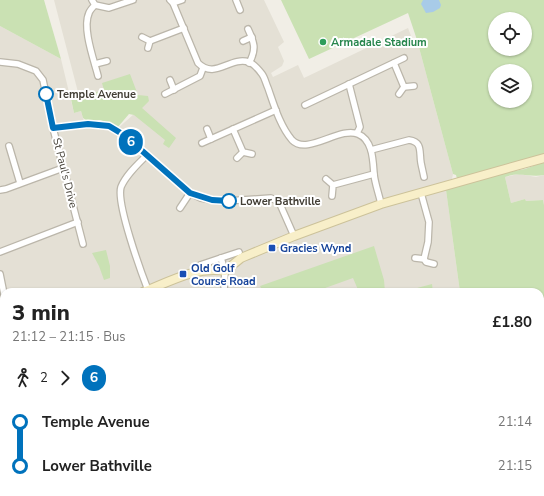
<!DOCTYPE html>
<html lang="en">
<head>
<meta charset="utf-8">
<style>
  :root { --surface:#fff; --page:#f6f6f6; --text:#222; --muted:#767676 }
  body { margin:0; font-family:"Nunito Sans",sans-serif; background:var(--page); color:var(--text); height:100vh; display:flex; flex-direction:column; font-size:15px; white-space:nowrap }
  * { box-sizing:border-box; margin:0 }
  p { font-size:13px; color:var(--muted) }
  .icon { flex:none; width:22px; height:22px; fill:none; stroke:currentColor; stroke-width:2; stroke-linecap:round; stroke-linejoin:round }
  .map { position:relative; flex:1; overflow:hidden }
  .sheet { position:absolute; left:0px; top:288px; width:544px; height:208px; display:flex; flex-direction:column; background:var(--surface); border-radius:12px 12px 0 0; box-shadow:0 1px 3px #0004 }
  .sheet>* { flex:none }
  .badge { padding:0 8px; border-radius:13px; font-size:14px; line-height:26px }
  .buttons { position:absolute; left:488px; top:12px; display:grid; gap:8px }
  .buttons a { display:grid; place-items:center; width:44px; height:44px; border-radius:50%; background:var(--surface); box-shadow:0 1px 3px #0004; font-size:20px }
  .map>.badge { position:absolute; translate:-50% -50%; box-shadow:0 0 0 2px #fff }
  .legs { display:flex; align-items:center; gap:6px; height:44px; padding:0 12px; font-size:13px }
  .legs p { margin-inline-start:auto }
  .overview { display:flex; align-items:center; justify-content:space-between; height:68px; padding:0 12px }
  h1 { font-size:22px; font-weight:800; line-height:30px }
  ul { padding:0 12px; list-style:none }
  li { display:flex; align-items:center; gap:14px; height:44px; font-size:15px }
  li i { display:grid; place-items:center; width:6px; height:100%; margin:0 5px; background:currentColor }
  li i::after { content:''; width:10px; height:10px; margin:-5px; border:3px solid; border-radius:50%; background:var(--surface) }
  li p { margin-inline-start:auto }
  li:first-child i { background:linear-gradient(#0000 50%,currentColor 0) }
  li:last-child i { background:linear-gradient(currentColor 50%,#0000 0) }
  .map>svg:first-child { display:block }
</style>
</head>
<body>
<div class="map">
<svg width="544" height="496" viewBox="0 0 544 496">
  <rect width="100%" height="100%" fill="#f1eee6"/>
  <!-- residential -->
  <g fill="#e4e0d5">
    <polygon points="54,0 264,0 284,42 278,47 284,61 282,66 271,73 273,77 298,65 304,78 408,28 413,41 417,40 453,174 452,179 326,221 446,190 460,292 4,292 4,351 0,353 0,26 61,59 74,113 81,111 84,122 117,129 142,107 120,87 79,96"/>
    <polygon points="519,174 536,177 544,175 544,205 543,200 526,201 525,199 511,203 505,177"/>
    <polygon points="256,492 377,492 335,496 261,496"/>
  </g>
  <!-- green -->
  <g fill="#cae1b3" fill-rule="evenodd">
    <polygon points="0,0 44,0 61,59 0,26"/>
    <path d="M 281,0 L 544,0 L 544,157 L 458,182 L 456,175 L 453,174 L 417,40 L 408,13 L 309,59 ZM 495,19 L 525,19 L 525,49 L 495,49 ZM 495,71 L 525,71 L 525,101 L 495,101 Z"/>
    <polygon points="130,74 138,95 148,96 149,101 142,108 176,138 169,148 163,144 165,140 134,115 129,114 117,128 109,123 100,120 86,120 83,118 81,111 74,113 71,99 104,90 102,83"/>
    <path d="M 544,162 L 544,175 C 529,178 521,171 505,177 L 511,203 L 525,199 L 526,201 L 543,200 L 544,205 L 544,496 L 469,496 L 472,492 L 540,492 L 540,292 L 460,292 L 446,190 L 504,173 L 525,169 Z"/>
    <polygon points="374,246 384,280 385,292 359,292 353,278 314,292 263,292 260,286"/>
    <polygon points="106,250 110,266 110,278 104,280 99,266 92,253"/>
    <polygon points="432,284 433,292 402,292"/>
    <polygon points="118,492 256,492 261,496 115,496"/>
  </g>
  <!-- water -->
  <polygon fill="#a8cbe8" points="423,0 439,0 441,5 440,8 433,12 426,13 421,4"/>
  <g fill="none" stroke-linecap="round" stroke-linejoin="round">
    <!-- minor casing -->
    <g stroke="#bbb6aa" stroke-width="8">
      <g id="minor">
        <polyline points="92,0 95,5 109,8 133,0"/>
        <path d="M 170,0 L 173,3 L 198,63 C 215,80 230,56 249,62 C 254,64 259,70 262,74 C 265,78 266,84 268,88 C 274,105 280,126 292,140 C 307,156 340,126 358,134 C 373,140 373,161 374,174 C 375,184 379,194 381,204"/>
        <polyline points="236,0 240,10"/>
        <polyline points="173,3 182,0"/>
        <path d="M 95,5 C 93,7 90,10 89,13 C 82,28 94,60 98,76"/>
        <path d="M 248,29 C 254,42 257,49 249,63"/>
        <polyline points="142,37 150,41 148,48"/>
        <polyline points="150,41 184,28"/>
        <polyline points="243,41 252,37"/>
        <polyline points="0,62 18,64 36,71 43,80 53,128 83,244"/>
        <polyline points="394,63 404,87"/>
        <polyline points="95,64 107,61"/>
        <polyline points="170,80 174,90"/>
        <polyline points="349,84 360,127 357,133"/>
        <polyline points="165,94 200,76 203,68"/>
        <polyline points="399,94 404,87 414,86"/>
        <polyline points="305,105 404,58"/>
        <polyline points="53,128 88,124 109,126 124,135 190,193 201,198 212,200 227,201 271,198 279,202 294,236"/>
        <polyline points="207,129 211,139"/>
        <polyline points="233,129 243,152 252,154"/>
        <polyline points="202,143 276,110"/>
        <polyline points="9,146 20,183"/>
        <path d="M 371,150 L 409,140 C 423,142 419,152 421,163 C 422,168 423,172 424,177"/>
        <path d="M 146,156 C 137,165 126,175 121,187 C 116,203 141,272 148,290"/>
        <polyline points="237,158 243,152"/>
        <polyline points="326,179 333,185"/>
        <polyline points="0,190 6,189 63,168"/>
        <polyline points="421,193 429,222 428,242 424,259"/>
        <polyline points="332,196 333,185 374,174"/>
        <polyline points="180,208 190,193"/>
        <polyline points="0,252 78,222"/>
        <polyline points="221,258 225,271 224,292"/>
        <polyline points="415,258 424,259 426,262 434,264"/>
        <polyline points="200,265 239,252"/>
        <polyline points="0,274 4,294"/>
      </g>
    </g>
    <!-- secondary casing -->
    <g stroke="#ccc29a" stroke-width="10">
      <g id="secondary">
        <path d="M 143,292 C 169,282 196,266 225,271 L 241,258 L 294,236 L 381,204 L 544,158"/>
        <polyline points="0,344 4,343"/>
      </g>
    </g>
    <!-- minor -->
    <use href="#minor" stroke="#fff" stroke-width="5.5"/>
    <!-- secondary -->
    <use href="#secondary" stroke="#f8efc9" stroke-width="8"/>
  </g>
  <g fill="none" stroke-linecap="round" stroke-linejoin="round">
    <!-- line-1 casing -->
    <g stroke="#fff" stroke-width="9">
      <polyline id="line-1" points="46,94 53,128 88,124 109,126 124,135 190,193 212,200 229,201"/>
    </g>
    <!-- line-1 -->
    <use href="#line-1" stroke="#0072bc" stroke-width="6"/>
  </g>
  <!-- markers -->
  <circle fill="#2e9e5b" stroke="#fff" stroke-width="1.5" cx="323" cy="42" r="4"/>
  <g fill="#fff" stroke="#0072bc" stroke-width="2">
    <circle cx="46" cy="94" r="7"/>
    <circle cx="229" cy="201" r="7"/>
  </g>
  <g fill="#1a4fb4" stroke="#fff" stroke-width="1.5">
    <rect x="268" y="244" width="8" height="8" rx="2"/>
    <rect x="179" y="270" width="8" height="8" rx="2"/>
  </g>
  <g text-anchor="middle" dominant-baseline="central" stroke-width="4" stroke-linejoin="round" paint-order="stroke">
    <!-- leisure labels -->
    <g font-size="11" font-weight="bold" fill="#27864d" stroke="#fff" text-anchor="start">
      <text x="331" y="42">Armadale Stadium</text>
    </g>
    <!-- stop labels -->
    <g font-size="11" font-weight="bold" fill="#433f36" stroke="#fff" text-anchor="start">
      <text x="57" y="94">Temple Avenue</text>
      <text x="240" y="201">Lower Bathville</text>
    </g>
    <!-- street labels -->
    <g font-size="11" fill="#433f36" stroke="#fff">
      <text transform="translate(65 173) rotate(76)">St Paul's Drive</text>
    </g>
    <!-- transit labels -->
    <g font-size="11" font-weight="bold" fill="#164399" stroke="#fff" text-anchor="start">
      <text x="280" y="248">Gracies Wynd</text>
      <text x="191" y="268">Old Golf<tspan x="191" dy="13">Course Road</tspan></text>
    </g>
  </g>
</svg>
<div class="buttons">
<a><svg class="icon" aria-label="locate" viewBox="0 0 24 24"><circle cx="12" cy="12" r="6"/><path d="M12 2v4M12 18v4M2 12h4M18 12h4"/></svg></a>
<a><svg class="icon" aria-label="layers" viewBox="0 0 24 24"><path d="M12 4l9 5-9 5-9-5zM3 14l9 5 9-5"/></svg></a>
</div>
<b class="badge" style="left:131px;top:142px;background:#0072bc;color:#fff">6</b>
<section class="sheet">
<div class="overview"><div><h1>3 min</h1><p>21:12 – 21:15 · Bus</p></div><b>£1.80</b></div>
<div class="legs"><svg class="icon" aria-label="walk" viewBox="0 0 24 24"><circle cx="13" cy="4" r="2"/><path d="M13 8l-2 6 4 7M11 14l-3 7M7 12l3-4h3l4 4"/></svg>2<svg class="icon" aria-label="forward" viewBox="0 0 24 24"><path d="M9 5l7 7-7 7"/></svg><b class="badge" style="background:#0072bc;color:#fff">6</b></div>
<ul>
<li><i style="color:#0072bc"></i><b>Temple Avenue</b><p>21:14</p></li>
<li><i style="color:#0072bc"></i><b>Lower Bathville</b><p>21:15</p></li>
</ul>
</section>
</div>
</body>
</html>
